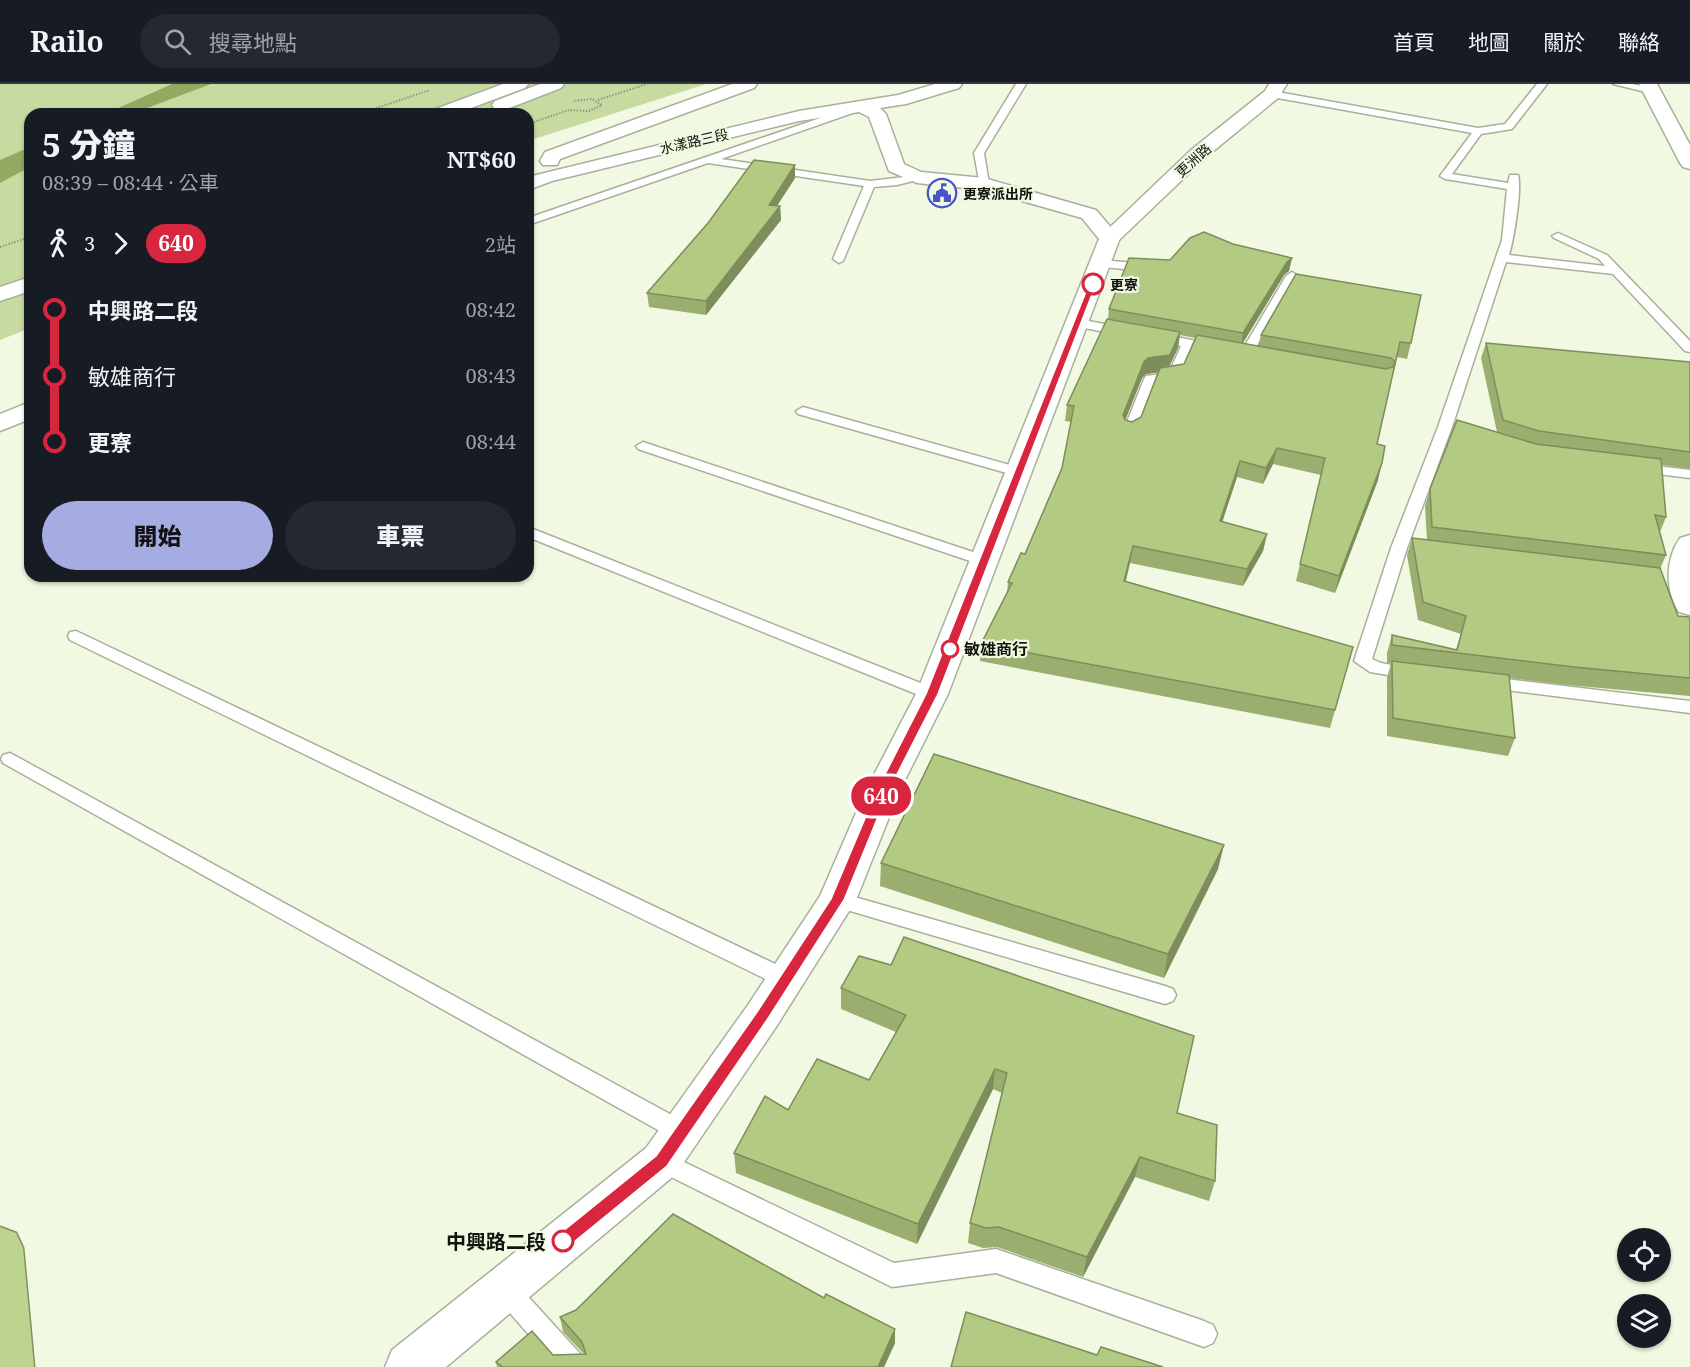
<!DOCTYPE html>
<html lang="zh-TW">
<head>
<meta charset="utf-8">
<style>
  :root { --surface:#171b24; --page:#242831; --text:#f1f3f6; --muted:#9ea1a6; --line:#363941; --accent:#a5ace2 }
  body { margin:0; font-family:"Noto Serif","Noto Sans TC",serif; background:var(--page); color:var(--text); height:100vh; display:flex; flex-direction:column; font-size:22px; white-space:nowrap }
  * { box-sizing:border-box; margin:0 }
  p { font-size:20px; color:var(--muted) }
  .icon { flex:none; width:33px; height:33px; fill:none; stroke:currentColor; stroke-width:2; stroke-linecap:round; stroke-linejoin:round }
  .map { position:relative; flex:1; overflow:hidden }
  .sheet { position:absolute; left:24px; top:24px; width:510px; height:474px; display:flex; flex-direction:column; background:var(--surface); border-radius:18px; box-shadow:0 2px 4px #0004 }
  .sheet>* { flex:none }
  .badge { padding:0 12px; border-radius:20px; font-size:21px; line-height:39px }
  .buttons { position:absolute; left:1617px; top:1144px; display:grid; gap:12px }
  .buttons a { display:grid; place-items:center; width:54px; height:54px; border-radius:50%; background:var(--surface); box-shadow:0 2px 4px #0004; font-size:30px }
  .map>.badge { position:absolute; translate:-50% -50%; box-shadow:0 0 0 3px #fff }
  .legs { display:flex; align-items:center; gap:9px; height:66px; padding:0 18px; font-size:20px }
  .legs p { margin-inline-start:auto }
  .summary { display:flex; align-items:center; justify-content:space-between; height:102px; padding:0 18px }
  h1 { font-size:33px; font-weight:800; line-height:45px }
  .action { display:flex; gap:12px; margin-top:auto; padding:12px 18px }
  .action a { flex:1; height:69px; border-radius:36px; background:var(--accent); color:#111; font-size:24px; font-weight:800; line-height:69px; text-align:center }
  .action a+a { background:var(--page); color:var(--text) }
  ul { padding:0 18px; list-style:none }
  li { display:flex; align-items:center; gap:21px; height:66px; font-size:22px }
  li i { display:grid; place-items:center; width:9px; height:100%; margin:0 8px; background:currentColor }
  li i::after { content:''; width:15px; height:15px; margin:-8px; border:4px solid; border-radius:50%; background:var(--surface) }
  li p { margin-inline-start:auto }
  li:first-child i { background:linear-gradient(#0000 50%,currentColor 0) }
  li:last-child i { background:linear-gradient(currentColor 50%,#0000 0) }
  header { display:flex; align-items:center; gap:36px; box-sizing:border-box; height:84px; padding:0 30px; background:var(--surface); border-bottom:2px solid var(--line) }
  header strong { font-size:28px }
  nav { display:flex; gap:33px; margin-inline-start:auto; font-size:21px }
  .search { width:420px; height:54px; background:var(--page); display:flex; align-items:center; gap:15px; box-sizing:border-box; padding:0 21px; border-radius:33px; color:var(--muted); font-size:22px }
  .map>svg:first-child { display:block }
</style>
</head>
<body>
<header>
<strong>Railo</strong>
<div class="search"><svg class="icon" aria-label="search" viewBox="0 0 24 24"><circle cx="10" cy="10" r="6"/><path d="M15 15l6 6"/></svg>搜尋地點</div>
<nav><a>首頁</a><a>地圖</a><a>關於</a><a>聯絡</a></nav>
</header>
<div class="map">
<svg width="1690" height="1283" viewBox="0 0 1690 1283">
  <rect width="100%" height="100%" fill="#f1f9e3"/>
  <!-- green -->
  <polygon fill="#c7dba1" points="0,0 706,0 528,57 528,30 30,30 30,244 0,256"/>
  <!-- water -->
  <g fill="#92a962">
    <polygon points="172,0 211,0 131,30 105,30"/>
    <polygon points="30,63 30,83 0,99 0,76"/>
  </g>
  <g fill="none" stroke-linecap="round" stroke-linejoin="round">
    <!-- service casing -->
    <g stroke="#a8b09b" stroke-width="3">
      <g id="service">
        <polygon points="1016,0 1026,0 984,69 989,100 988,102 980,102 974,69"/>
        <path d="M 1537,0 L 1547,0 L 1512,45 L 1481,50 L 1452,90 L 1508,99 L 1510,91 L 1518,91 C 1522,105 1514,155 1509,171 L 1605,182 L 1599,175 L 1554,154 L 1552,152 L 1558,149 L 1607,171 L 1690,257 L 1690,268 L 1685,267 L 1613,190 L 1506,178 L 1452,343 L 1407,464 L 1372,575 L 1381,579 L 1418,586 L 1421,590 L 1418,594 L 1412,595 L 1370,588 L 1354,577 L 1391,464 L 1438,343 L 1502,156 L 1507,105 L 1445,95 L 1440,92 L 1472,49 L 1272,13 L 1267,10 L 1272,7 L 1478,44 L 1505,40 Z"/>
        <polygon points="1613,0 1633,0 1655,6 1650,9"/>
        <polygon points="861,20 866,23 864,25 721,75 870,97 921,91 921,95 897,101 874,103 843,177 839,179 833,175 864,102 708,79 528,141 528,134"/>
        <polygon points="1100,176 1149,180 1155,184 1149,188 1096,182 1094,180"/>
        <polygon points="1292,188 1298,192 1252,270 1246,274 1241,273 1240,270 1286,192"/>
        <polygon points="1078,235 1126,244 1132,248 1126,252 1074,242 1072,239"/>
        <polygon points="1156,249 1217,261 1223,265 1217,269 1193,264 1179,295 1156,298 1137,348 1130,352 1125,351 1123,348 1144,295 1146,292 1169,289 1181,262 1151,256 1150,253"/>
        <polygon points="803,323 1024,385 1026,388 1024,391 1014,391 798,330 796,327"/>
        <polygon points="643,358 991,474 993,477 991,480 979,480 638,365 636,362"/>
        <polygon points="1638,380 1690,386 1690,394 1633,387 1631,384"/>
        <polygon points="528,443 938,606 941,610 938,614 926,614 528,453"/>
        <polygon points="76,547 794,889 797,895 794,901 786,903 778,901 70,556 68,552 70,548"/>
        <polygon points="1487,593 1690,617 1690,629 1481,603 1478,599 1481,595"/>
        <polygon points="10,669 690,1041 694,1048 690,1055 682,1058 674,1055 3,679 1,675 3,671"/>
        <polygon points="837,808 1165,902 1173,905 1176,911 1173,917 1165,920 830,821 827,816 830,811"/>
        <polygon points="661,1067 894,1179 996,1165 1204,1237 1213,1241 1217,1250 1213,1259 1204,1263 996,1189 892,1203 653,1084 649,1077 653,1070"/>
        <polygon points="505,1193 514,1197 584,1274 588,1283 557,1283 496,1213 492,1205 496,1197"/>
      </g>
    </g>
    <!-- minor casing -->
    <g stroke="#a8b09b" stroke-width="3">
      <g id="minor">
        <polygon points="1269,0 1287,0 1278,14 1205,74 1117,158 1110,160 1103,158 1100,154 1103,150 1191,66 1265,7"/>
        <polygon points="1639,0 1657,0 1690,61 1690,85 1683,83 1680,79"/>
        <path d="M 1690,451 L 1690,531 L 1679,528 C 1665,508 1665,475 1680,454 Z"/>
      </g>
    </g>
    <!-- tertiary casing -->
    <g stroke="#a8b09b" stroke-width="3">
      <g id="tertiary">
        <polygon points="503,0 528,0 525,4 455,30 430,30 433,26"/>
        <polygon points="540,0 564,0 561,4 507,25 495,25 492,21 495,17"/>
        <polygon points="732,0 757,0 754,4 560,75 557,81 543,81 540,77 545,68"/>
        <polygon points="935,0 962,0 959,4 906,20 880,24 886,30 904,80 921,88 984,94 1096,126 1120,154 948,610 900,706 856,816 776,943 676,1090 446,1283 385,1283 392,1266 646,1064 748,921 820,812 866,706 916,610 1099,155 1082,134 983,106 917,99 889,87 869,33 859,28 799,37 552,97 528,106 528,93 799,27 898,11"/>
        <polygon points="30,193 30,207 0,217 0,203"/>
        <polygon points="30,318 30,335 0,347 0,330"/>
      </g>
    </g>
    <!-- motorway casing -->
    <g stroke="#809160" stroke-width="3">
      <polygon id="motorway" points="0,1143 16,1149 23,1164 34,1283 0,1283"/>
    </g>
    <!-- path -->
    <g stroke="#919787" stroke-width="2" stroke-dasharray="1.5 1.5" stroke-linecap="butt">
      <polyline points="598,16 647,0"/>
      <polyline points="359,30 430,6"/>
      <polyline points="528,40 569,26 589,27 602,21 592,15 573,17"/>
      <polyline points="0,163 30,153"/>
    </g>
    <!-- service -->
    <use href="#service" fill="#fff" fill-rule="evenodd"/>
    <!-- minor -->
    <use href="#minor" fill="#fff" fill-rule="evenodd"/>
    <!-- tertiary -->
    <use href="#tertiary" fill="#fff" fill-rule="evenodd"/>
    <!-- motorway -->
    <use href="#motorway" fill="#bcd48d" fill-rule="evenodd"/>
  </g>
  <!-- wall -->
  <g fill="#9aae70" fill-rule="evenodd">
    <polygon points="795,94 777,122 780,122 781,136 706,231 649,223 647,209"/>
    <path d="M 1233,160 L 1292,174 L 1289,187 L 1284,191 L 1243,259 L 1258,262 L 1261,251 L 1296,190 L 1411,259 L 1407,275 L 1397,273 L 1377,360 L 1378,396 L 1335,509 L 1296,497 L 1321,391 L 1273,380 L 1263,400 L 1237,393 L 1222,438 L 1267,450 L 1263,467 L 1243,502 L 1130,479 L 1126,497 L 1353,563 L 1330,644 L 980,577 L 981,560 L 1007,508 L 1008,498 L 1025,470 L 1062,384 L 1071,338 L 1065,337 L 1067,321 L 1108,235 L 1109,225 L 1170,176 ZM 1180,251 L 1195,254 L 1184,280 L 1169,283 L 1178,264 ZM 1158,288 L 1141,333 L 1132,338 L 1125,336 L 1142,294 L 1146,290 Z"/>
    <polygon points="1486,259 1690,278 1690,385 1662,381 1666,433 1660,448 1666,471 1660,485 1678,532 1690,536 1690,612 1567,601 1509,594 1515,654 1508,672 1387,652 1387,594 1391,579 1387,579 1387,569 1392,551 1456,566 1461,550 1418,536 1407,471 1412,454 1427,456 1425,422 1430,405 1497,348 1481,274"/>
    <polygon points="881,779 1218,785 1164,894 880,802"/>
    <polygon points="841,904 1177,1029 1215,1097 1209,1117 1135,1093 1083,1193 997,1163 983,1164 968,1159 970,1139 1002,1009 993,1005 917,1160 736,1089 734,1069 788,1026 869,996 896,948 841,925"/>
    <polygon points="824,1214 895,1245 895,1259 884,1283 497,1283 496,1278 553,1271 584,1270 563,1248 560,1233"/>
  </g>
  <!-- shaded-wall -->
  <g fill="#7d8d5b">
    <polygon points="795,81 795,94 769,134 769,121"/>
    <polygon points="780,122 781,136 706,231 706,217"/>
    <polygon points="1292,174 1289,187 1284,191 1241,262 1243,249 1287,178"/>
    <polygon points="1180,248 1178,264 1167,287 1146,290 1142,294 1121,347 1123,331 1144,278 1148,274"/>
    <polygon points="1277,364 1273,380 1263,400 1266,384"/>
    <polygon points="1240,377 1237,393 1217,454 1220,437"/>
    <polygon points="1382,379 1378,396 1335,509 1339,492"/>
    <polygon points="1267,450 1263,467 1243,502 1247,485"/>
    <polygon points="1133,462 1130,479 1121,514 1124,497"/>
    <polygon points="1224,761 1218,785 1164,894 1168,870"/>
    <polygon points="995,985 993,1005 917,1160 918,1140"/>
    <polygon points="1140,1073 1135,1093 1083,1193 1087,1173"/>
    <polygon points="895,1245 895,1259 884,1283 878,1283"/>
  </g>
  <!-- building -->
  <g fill="#b3ca82" stroke="#7d8d5b" stroke-width="1.5">
    <polygon points="754,76 795,81 769,121 780,122 706,217 647,209 708,139"/>
    <polygon points="1204,148 1233,160 1292,174 1287,178 1243,249 1109,225 1129,174 1170,176 1190,154"/>
    <polygon points="1296,190 1421,211 1411,259 1400,258 1377,360 1385,362 1382,379 1339,492 1300,480 1325,374 1277,364 1266,384 1240,377 1220,437 1267,450 1247,485 1133,462 1124,497 1353,563 1335,626 981,560 1012,499 1008,498 1021,469 1025,470 1062,384 1074,322 1067,321 1107,235 1180,248 1170,271 1148,274 1144,278 1123,331 1125,336 1132,338 1141,333 1160,284 1184,280 1197,251 1386,285 1393,283 1395,278 1391,274 1261,251"/>
    <polygon points="1486,259 1690,278 1690,368 1539,347 1503,336"/>
    <polygon points="1457,336 1536,360 1661,375 1666,433 1655,431 1666,471 1432,443 1430,405"/>
    <polygon points="1412,454 1660,484 1678,532 1689,533 1690,536 1690,594 1574,583 1392,561 1392,551 1457,566 1466,532 1423,518"/>
    <polygon points="1392,577 1509,591 1515,654 1393,634"/>
    <polygon points="934,670 1224,761 1168,870 881,779"/>
    <polygon points="904,853 1194,952 1177,1029 1217,1041 1215,1097 1140,1073 1087,1173 999,1143 986,1144 970,1139 1007,989 995,985 918,1140 734,1069 765,1012 788,1026 817,975 869,996 906,931 841,904 859,872 891,881"/>
    <polygon points="673,1130 824,1214 826,1210 895,1245 878,1283 503,1283 496,1278 532,1247 553,1271 586,1270 582,1258 560,1233 576,1226"/>
    <polygon points="966,1228 1097,1271 1101,1263 1163,1283 951,1283"/>
  </g>
  <!-- line-1 -->
  <polygon fill="#d7263d" stroke="#fff" stroke-width="1.5" points="1093,198 1096,200 938,610 889,706 844,816 767,936 667,1082 569,1162 563,1165 557,1162 555,1157 557,1152 656,1072 757,928 831,815 877,706 926,610 1089,200"/>
  <!-- icons -->
  <defs>
    <g id="civic-ring" transform="scale(1.5)"><circle r="9.5" fill="#f1f9e3" stroke="#4855ca" stroke-width="1.5"/><path d="M-.6-6.5H3V-4.5H.6V-3L4-1V1h2V6H-6V1h2V-1L-.6-3ZM-1.2 2.5V6h2.4V2.5Z" fill="#4855ca"/></g>
  </defs>
  <g fill-rule="evenodd">
    <use href="#civic-ring" x="942" y="109"/>
  </g>
  <!-- markers -->
  <g fill="#fff" stroke="#d7263d" stroke-width="3">
    <circle cx="1093" cy="200" r="10"/>
    <circle cx="950" cy="565" r="8"/>
    <circle cx="563" cy="1157" r="10"/>
  </g>
  <g text-anchor="middle" dominant-baseline="central" stroke-width="4.5" stroke-linejoin="round" paint-order="stroke">
    <!-- far-street labels -->
    <g font-size="14" fill="#11140c" stroke="#f1f9e3">
      <text transform="translate(694 57) rotate(-13)">水漾路三段</text>
      <text transform="translate(1193 76) rotate(-42)">更洲路</text>
    </g>
    <!-- far-poi labels -->
    <g font-size="14" font-weight="bold" fill="#11140c" stroke="#f1f9e3" text-anchor="start">
      <text x="963" y="109">更寮派出所</text>
    </g>
    <!-- far-stop labels -->
    <g font-size="14" font-weight="bold" fill="#11140c" stroke="#f1f9e3" text-anchor="start">
      <text x="1110" y="200">更寮</text>
    </g>
    <!-- stop labels -->
    <g font-size="16" font-weight="bold" fill="#11140c" stroke="#f1f9e3" text-anchor="start">
      <text x="964" y="565">敏雄商行</text>
    </g>
    <!-- near-stop labels -->
    <g font-size="20" font-weight="bold" fill="#11140c" stroke="#f1f9e3" text-anchor="end">
      <text x="546" y="1157">中興路二段</text>
    </g>
  </g>
</svg>
<div class="buttons">
<a><svg class="icon" aria-label="locate" viewBox="0 0 24 24"><circle cx="12" cy="12" r="6"/><path d="M12 2v4M12 18v4M2 12h4M18 12h4"/></svg></a>
<a><svg class="icon" aria-label="layers" viewBox="0 0 24 24"><path d="M12 4l9 5-9 5-9-5zM3 14l9 5 9-5"/></svg></a>
</div>
<b class="badge" style="left:881px;top:712px;background:#d7263d;color:#fff">640</b>
<section class="sheet">
<div class="summary"><div><h1>5 分鐘</h1><p>08:39 – 08:44 · 公車</p></div><b>NT$60</b></div>
<div class="legs"><svg class="icon" aria-label="walk" viewBox="0 0 24 24"><circle cx="13" cy="4" r="2"/><path d="M13 8l-2 6 4 7M11 14l-3 7M7 12l3-4h3l4 4"/></svg>3<svg class="icon" aria-label="forward" viewBox="0 0 24 24"><path d="M9 5l7 7-7 7"/></svg><b class="badge" style="background:#d7263d;color:#fff">640</b><p>2站</p></div>
<ul>
<li><i style="color:#d7263d"></i><b>中興路二段</b><p>08:42</p></li>
<li><i style="color:#d7263d"></i><span>敏雄商行</span><p>08:43</p></li>
<li><i style="color:#d7263d"></i><b>更寮</b><p>08:44</p></li>
</ul>
<div class="action"><a>開始</a><a>車票</a></div>
</section>
</div>
</body>
</html>
